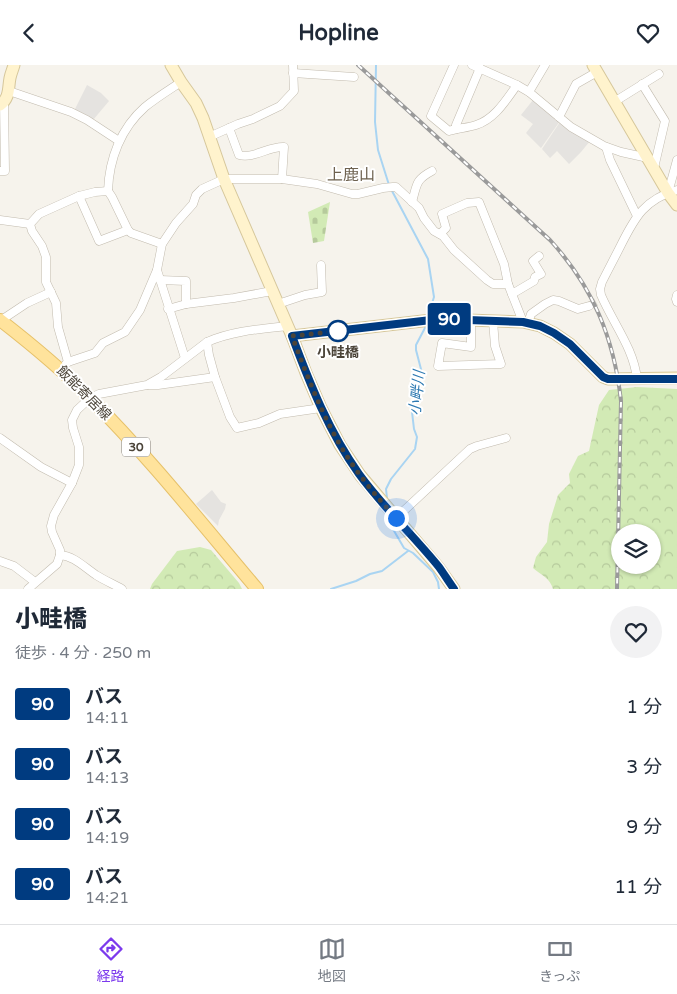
<!DOCTYPE html>
<html lang="ja">
<head>
<meta charset="utf-8">
<style>
  :root { --surface:#fff; --page:#f2f2f3; --text:#1f2937; --muted:#747a83; --line:#e0e1e3; --accent:#7c3aed }
  body { margin:0; font-family:"Varela Round","Noto Sans JP",sans-serif; background:var(--page); color:var(--text); height:100vh; display:flex; flex-direction:column; font-size:19px; white-space:nowrap }
  * { box-sizing:border-box; margin:0 }
  p { font-size:16px; color:var(--muted) }
  .icon { flex:none; width:28px; height:28px; fill:none; stroke:currentColor; stroke-width:2; stroke-linecap:round; stroke-linejoin:round }
  .map { position:relative; height:524px; overflow:hidden }
  .drawer { display:flex; flex-direction:column; background:var(--surface); flex:1 }
  .drawer>* { flex:none }
  .badge { padding:0 10px; border-radius:4px; font-size:18px; line-height:32px }
  .tools { position:absolute; left:611px; top:459px; display:grid; gap:10px }
  .tools a { display:grid; place-items:center; width:50px; height:50px; border-radius:50%; background:var(--surface); box-shadow:0 1px 4px #0004; font-size:25px }
  .you { position:absolute; width:25px; height:25px; margin:-12px; border:4px solid #fff; border-radius:50%; background:#1a73e8; box-shadow:0 0 0 8px #1a73e833 }
  .map>.badge { position:absolute; translate:-50% -50%; box-shadow:0 0 0 2px #fff }
  .round { display:grid; place-items:center; flex:none; width:52px; height:52px; border-radius:26px; background:var(--page) }
  .headline { display:flex; align-items:center; justify-content:space-between; height:85px; padding:0 15px }
  h1 { font-size:24px; font-weight:800; line-height:38px }
  ul { padding:0; list-style:none }
  li { display:flex; align-items:center; gap:15px; height:60px; padding:0 15px }
  li div { flex:1 }
  li b { display:block; font-size:19px }
  li em { font-style:normal }
  li .badge { min-width:55px; font-weight:700; text-align:center }
  header { display:flex; justify-content:space-between; align-items:center; height:65px; padding:0 15px; background:var(--surface); font-size:22px; font-weight:800 }
  .tab-bar { display:flex; justify-content:space-around; align-items:center; height:70px; border-top:1px solid var(--line); background:var(--surface); font-size:14px; color:var(--muted) }
  .tab-bar a { display:grid; justify-items:center; gap:2px }
  .tab-bar .selected { color:var(--accent) }
  .map>svg:first-child { display:block }
</style>
</head>
<body>
<header><svg class="icon" aria-label="back" viewBox="0 0 24 24"><path d="M15 5l-7 7 7 7"/></svg>Hopline<svg class="icon" aria-label="heart" viewBox="0 0 24 24"><path d="M12 20l-8-8c-3-5 5-10 8-4 3-6 11-1 8 4z"/></svg></header>
<div class="map">
<svg width="677" height="524" viewBox="0 0 677 524">
  <defs>
    <pattern id="forest-crowns" width="20" height="18" patternUnits="userSpaceOnUse" patternTransform="scale(1.25)"><rect width="20" height="18" fill="#d2eab5"/><path d="M2 6a3 3 0 1 1 6 0M12 15a3 3 0 1 1 6 0" fill="none" stroke="#b6ca9c"/></pattern>
    <pattern id="cemetery-stones" width="16" height="16" patternUnits="userSpaceOnUse" patternTransform="scale(1.25)"><rect width="16" height="16" fill="#d2eab5"/><path d="M2 7V4a2 2 0 0 1 4 0v3zM10 15v-3a2 2 0 0 1 4 0v3z" fill="#b6ca9c"/></pattern>
  </defs>
  <rect width="100%" height="100%" fill="#f6f3ec"/>
  <!-- forest -->
  <g fill="url(#forest-crowns)" fill-rule="evenodd">
    <path d="M 637,322 L 677,324 L 677,524 L 553,524 C 550,513 541,510 533,503 L 536,492 L 547,477 L 549,459 L 558,430 L 570,418 L 569,409 L 578,391 L 589,386 L 599,340 L 609,325 ZM 620,468 L 652,468 L 652,500 L 620,500 Z"/>
    <polygon points="200,482 211,485 239,518 242,524 150,524 152,519 177,486"/>
  </g>
  <!-- cemetery -->
  <polygon fill="url(#cemetery-stones)" points="330,137 324,176 313,178 308,147"/>
  <!-- parking -->
  <g fill="#e5e3e0">
    <polygon points="87,20 101,28 109,36 93,55 76,47 75,44"/>
    <polygon points="533,35 560,56 541,83 526,68 533,59 521,50"/>
    <polygon points="560,57 590,76 581,87 569,99 557,86 550,93 542,84"/>
    <polygon points="212,425 221,437 226,439 225,444 219,455 218,461 196,439"/>
  </g>
  <g fill="none" stroke-linecap="round" stroke-linejoin="round">
    <!-- stream -->
    <g stroke="#a9d4f2" stroke-width="2">
      <polyline points="376,0 375,57 378,85 389,120"/>
      <polyline points="391,124 428,194 434,232 428,251"/>
      <polyline points="387,433 386,424 391,414 415,384 417,372 414,364 412,347 422,308 416,285 416,280 426,261"/>
      <polyline points="389,451 390,459 404,483 413,488 433,507 438,517 439,524"/>
      <polyline points="331,524 356,516 370,509 382,506 408,486"/>
    </g>
    <!-- street-tunnel -->
    <polyline stroke="#d4d0c8" stroke-width="8" stroke-dasharray="8 4" stroke-linecap="butt" points="589,241 598,236"/>
    <!-- street casing -->
    <g stroke="#c2bbae" stroke-width="9">
      <g id="street">
        <path d="M 454,0 L 431,51 L 449,66 C 458,63 467,63 476,60 C 495,54 506,35 517,20"/>
        <polyline points="472,0 517,20 529,27 571,62 604,81 621,87 648,93"/>
        <polyline points="293,8 354,12"/>
        <polyline points="642,19 665,56 654,103"/>
        <polyline points="9,26 71,47 87,55 119,76"/>
        <polyline points="529,27 545,0"/>
        <polyline points="614,37 659,9"/>
        <polyline points="559,52 576,19 597,7"/>
        <path d="M 229,63 L 239,90 C 254,94 269,81 284,82 L 282,114"/>
        <polyline points="456,64 456,60 480,3"/>
        <polyline points="209,72 238,59 253,54 280,41 294,26 293,0"/>
        <polyline points="606,82 610,95 637,151"/>
        <polyline points="0,106 5,106 4,36"/>
        <path d="M 108,126 C 109,94 121,63 145,42 C 156,33 169,25 181,17"/>
        <polyline points="668,128 677,95"/>
        <polyline points="79,131 99,176 128,165"/>
        <path d="M 412,137 C 417,120 415,115 432,106"/>
        <polyline points="0,155 30,159"/>
        <polyline points="440,169 446,163 442,149 467,138 479,137 504,199 508,219"/>
        <polyline points="160,215 186,216 186,239"/>
        <polyline points="512,229 534,216 535,212 541,209 533,196 539,191"/>
        <polyline points="677,230 676,234 677,237"/>
        <polyline points="278,239 305,230 322,227 321,200"/>
        <polyline points="168,244 186,239 234,233 272,226"/>
        <polyline points="471,255 471,282 442,278 438,301 501,299 495,281 493,256"/>
        <polyline points="0,256 27,238 51,227"/>
        <polyline points="528,258 531,249 545,239 553,235 559,236 578,244 589,241"/>
        <polyline points="207,277 209,290 215,312"/>
        <polyline points="185,293 157,205 162,179 176,158 193,139 196,130 202,124 224,114 282,114 317,119 352,129 358,129 383,123 393,122 396,122 419,143 424,153 434,166 443,171 454,185 487,215 493,219 508,219 523,257"/>
        <polyline points="68,297 58,262 56,238 46,217 46,192 42,181 32,166 30,159 39,149 79,131 95,127 108,126 112,132 128,165 131,168 162,179"/>
        <polyline points="65,300 68,297 95,288 103,278 125,267 140,245 157,205"/>
        <path d="M 637,314 C 634,284 613,258 601,230 L 600,224 L 602,217 C 608,205 615,192 621,180 C 635,152 645,134 677,125"/>
        <polyline points="149,320 158,320 215,312 230,352 237,363 259,358 280,349 321,343"/>
        <polyline points="0,373 41,402 72,418"/>
        <polyline points="396,453 470,384 477,381 506,373"/>
        <path d="M 60,490 C 74,491 84,502 96,510 C 104,515 113,519 122,524"/>
        <polyline points="0,496 14,501 35,517"/>
        <path d="M 28,524 L 57,499 L 60,490 L 60,485 L 52,467 L 51,461 L 54,450 L 72,418 L 79,400 L 79,382 L 73,363 L 72,355 L 77,345 L 90,333 L 99,329 L 147,320 L 161,312 L 207,277 C 232,266 260,264 287,261"/>
      </g>
    </g>
    <!-- secondary casing -->
    <g stroke="#d6c79b" stroke-width="13">
      <g id="secondary">
        <polyline points="171,0 181,17 196,38 203,53 224,114 292,271 306,308 321,343 340,380 360,410 439,503 454,524"/>
        <polyline points="593,0 668,128 677,140"/>
        <path d="M 0,40 C 10,33 8,23 10,13 C 11,8 13,4 14,0"/>
        <polyline points="292,271 440,254 523,257 540,261 554,268 570,279 603,312 608,314 677,313"/>
      </g>
    </g>
    <!-- primary casing -->
    <g stroke="#e6c16a" stroke-width="14">
      <path id="primary" d="M 0,255 C 31,279 61,304 89,332 C 149,392 202,459 257,524"/>
    </g>
    <!-- street -->
    <use href="#street" stroke="#fff" stroke-width="8"/>
    <!-- secondary -->
    <use href="#secondary" stroke="#fff3cd" stroke-width="11"/>
    <!-- primary -->
    <use href="#primary" stroke="#ffe39c" stroke-width="12"/>
    <!-- rail casing -->
    <g stroke="#9a9a9a" stroke-width="4">
      <path id="rail" d="M 358,0 L 550,175 C 593,222 614,273 621,336 L 617,524"/>
    </g>
    <!-- rail -->
    <use href="#rail" stroke="#fff" stroke-width="2" stroke-dasharray="5.5" stroke-linecap="butt"/>
  </g>
  <g fill="none" stroke-linecap="round" stroke-linejoin="round">
    <!-- line casing -->
    <g stroke="#fff" stroke-width="11">
      <path id="line" d="M 454,524 C 449,517 444,509 439,502 C 413,470 383,442 359,409 C 329,367 310,319 292,271 L 440,254 L 523,257 L 540,261 L 554,268 L 570,279 L 603,312 L 608,314 L 677,314"/>
    </g>
    <!-- line -->
    <use href="#line" stroke="#003b80" stroke-width="8"/>
    <!-- walk -->
    <path stroke="#4b4439" stroke-width="5" stroke-dasharray="0 9" d="M 338,266 L 292,271 C 306,308 320,345 340,380 C 355,406 375,430 396,453"/>
  </g>
  <!-- markers -->
  <circle fill="#fff" stroke="#003b80" stroke-width="2.5" cx="338" cy="266" r="10"/>
  <g text-anchor="middle" dominant-baseline="central" stroke-width="4" stroke-linejoin="round" paint-order="stroke">
    <!-- shield labels -->
    <rect fill="#fff" stroke="#817c74" stroke-width="1" x="122" y="372.5" width="28" height="19" rx="4"/>
    <g font-size="12" font-weight="bold" fill="#4b4439">
      <text x="136" y="382">30</text>
    </g>
    <!-- stop labels -->
    <g font-size="14" font-weight="bold" fill="#4b4439" stroke="#fff">
      <text x="338" y="287">小畦橋</text>
    </g>
    <!-- street labels -->
    <g font-size="14" fill="#4b4439" stroke="#fff">
      <text transform="translate(84 328) rotate(45)">飯能寄居線</text>
    </g>
    <!-- water labels -->
    <g font-size="15" font-style="italic" fill="#2e7ab2" stroke="#fff">
      <text transform="translate(417 328) rotate(-84)">小畔川</text>
    </g>
    <!-- quarter labels -->
    <g font-size="16" fill="#6e6250" stroke="#fff">
      <text x="351" y="110">上鹿山</text>
    </g>
  </g>
</svg>
<div class="tools">
<a><svg class="icon" aria-label="layers" viewBox="0 0 24 24"><path d="M12 4l9 5-9 5-9-5zM3 14l9 5 9-5"/></svg></a>
</div>
<div class="you" style="left:396px;top:453px"></div>
<b class="badge" style="left:449px;top:254px;background:#003b80;color:#fff">90</b>
</div>
<section class="drawer">
<div class="headline"><div><h1>小畦橋</h1><p>徒歩 · 4 分 · 250 m</p></div><a class="round"><svg class="icon" aria-label="heart" viewBox="0 0 24 24"><path d="M12 20l-8-8c-3-5 5-10 8-4 3-6 11-1 8 4z"/></svg></a></div>
<ul>
<li><span class="badge" style="background:#003b80;color:#fff">90</span><div><b>バス</b><p>14:11</p></div><em>1 分</em></li>
<li><span class="badge" style="background:#003b80;color:#fff">90</span><div><b>バス</b><p>14:13</p></div><em>3 分</em></li>
<li><span class="badge" style="background:#003b80;color:#fff">90</span><div><b>バス</b><p>14:19</p></div><em>9 分</em></li>
<li><span class="badge" style="background:#003b80;color:#fff">90</span><div><b>バス</b><p>14:21</p></div><em>11 分</em></li>
</ul>
</section>
<nav class="tab-bar">
<a class="selected"><svg class="icon" aria-label="directions" viewBox="0 0 24 24"><path d="M12 3l9 9-9 9-9-9zM9 14v-3h6M13 9l2 2-2 2"/></svg>経路</a>
<a><svg class="icon" aria-label="map" viewBox="0 0 24 24"><path d="M3 6l6-2 6 2 6-2v14l-6 2-6-2-6 2zM9 4v14M15 6v14"/></svg>地図</a>
<a><svg class="icon" aria-label="tickets" viewBox="0 0 24 24"><path d="M3 7h18v10H3zM15 7v10"/></svg>きっぷ</a>
</nav>
</body>
</html>
